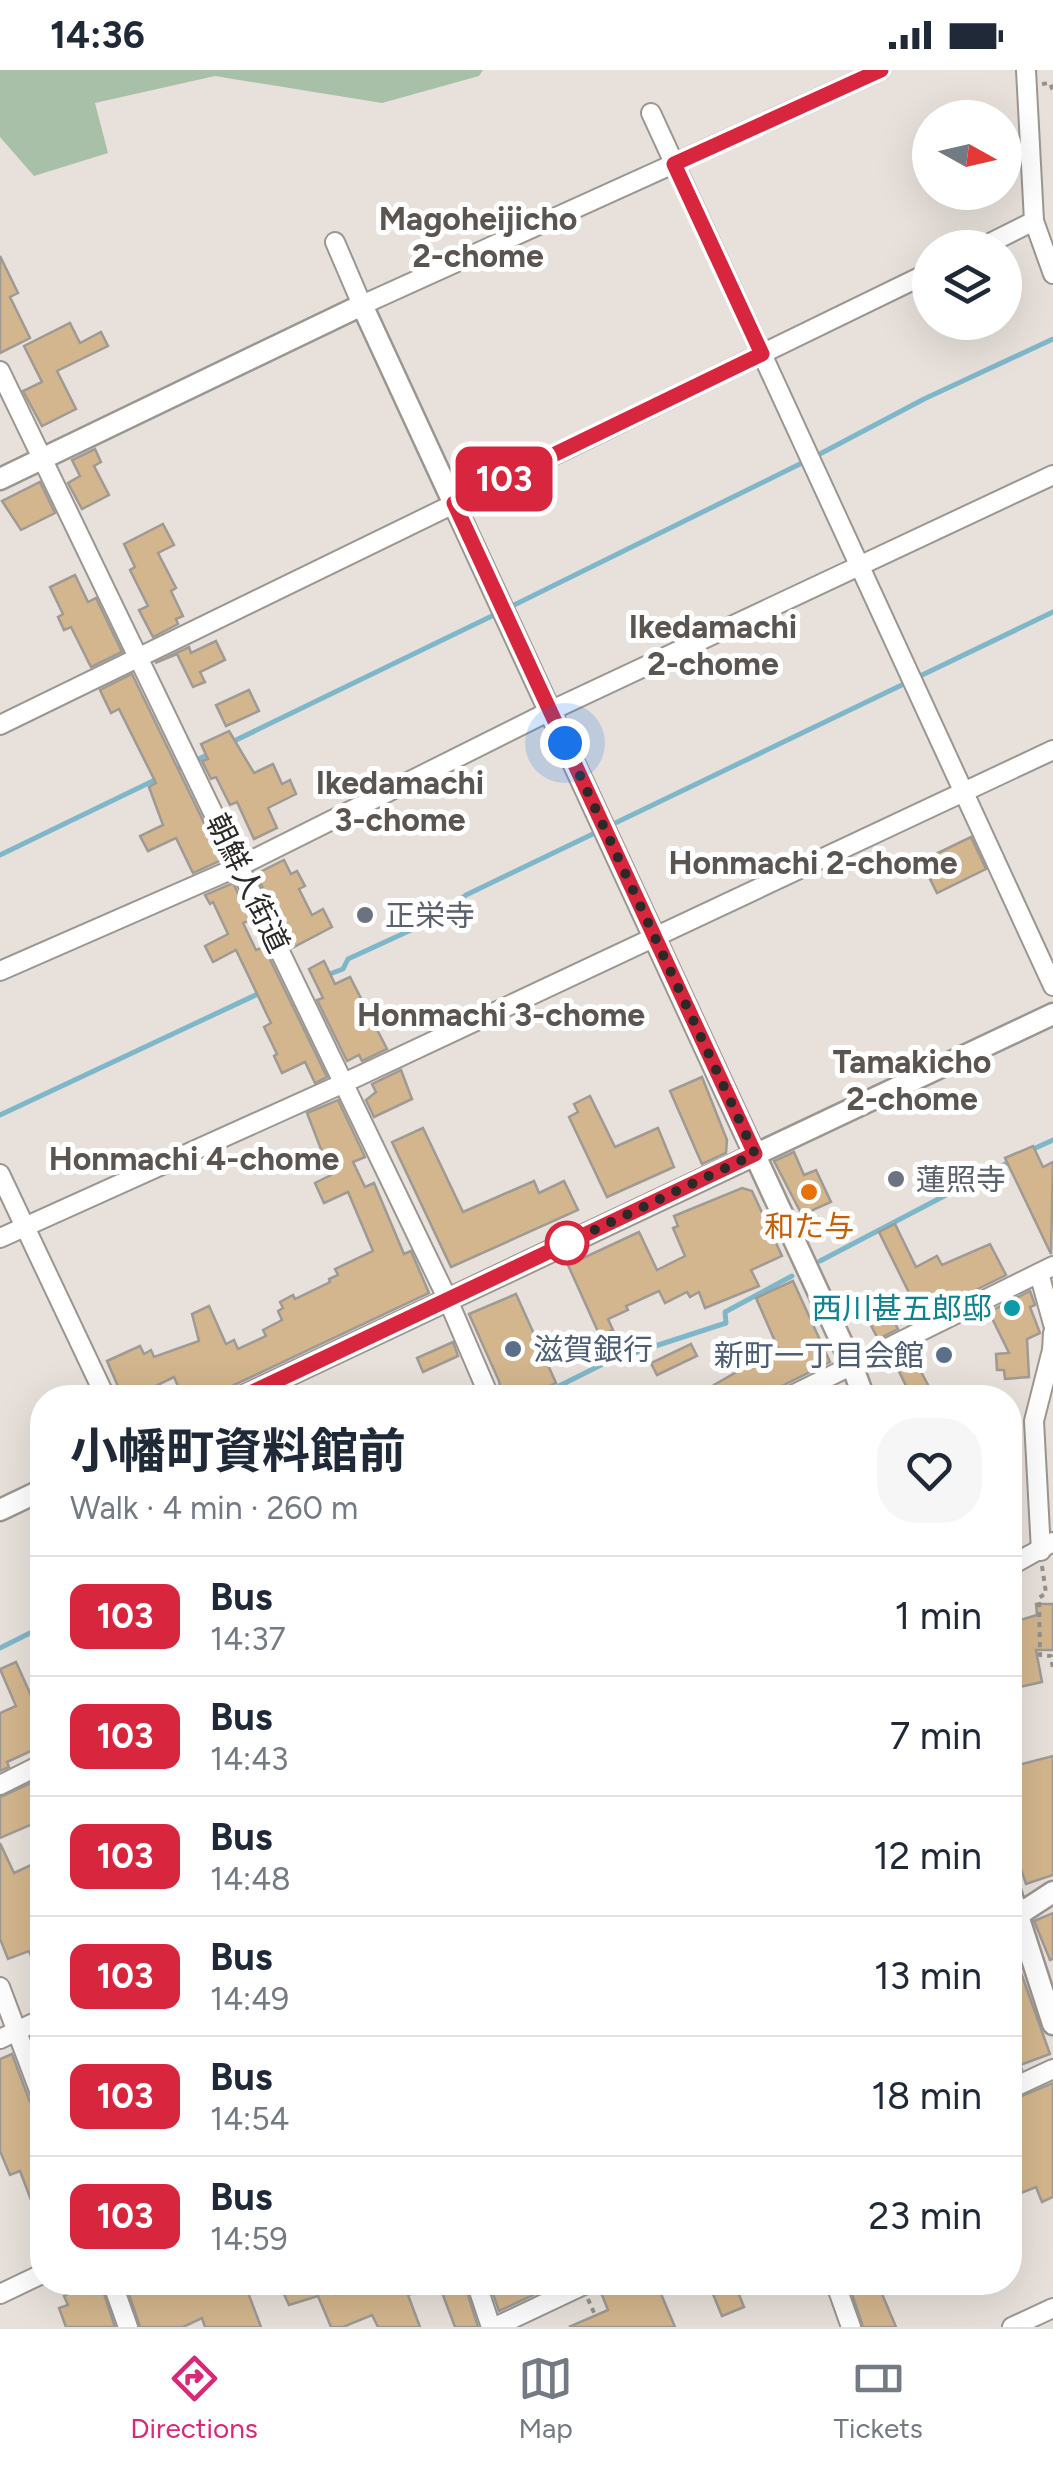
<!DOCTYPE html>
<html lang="en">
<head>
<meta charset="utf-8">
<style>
  :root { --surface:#fff; --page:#f6f6f7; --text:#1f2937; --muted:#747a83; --line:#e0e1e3; --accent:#db2777 }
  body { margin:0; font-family:Figtree,"Noto Sans JP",sans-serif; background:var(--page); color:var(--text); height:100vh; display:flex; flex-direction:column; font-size:38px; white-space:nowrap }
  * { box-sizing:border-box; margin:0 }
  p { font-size:32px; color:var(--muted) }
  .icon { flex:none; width:55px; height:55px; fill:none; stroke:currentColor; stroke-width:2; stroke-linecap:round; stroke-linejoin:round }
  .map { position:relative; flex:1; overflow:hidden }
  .drawer { position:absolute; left:30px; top:1315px; width:992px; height:910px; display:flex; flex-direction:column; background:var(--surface); border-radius:40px; box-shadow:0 10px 40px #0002 }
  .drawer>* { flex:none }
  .badge { padding:0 20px; border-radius:15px; font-size:35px; line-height:65px }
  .needle { width:65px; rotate:98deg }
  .fabs { position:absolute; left:912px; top:30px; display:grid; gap:20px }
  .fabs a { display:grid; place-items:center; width:110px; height:110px; border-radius:50%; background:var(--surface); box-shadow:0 10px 40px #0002; font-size:50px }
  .you { position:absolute; width:50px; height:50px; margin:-25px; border:8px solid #fff; border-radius:50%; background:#1a73e8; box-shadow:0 0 0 15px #1a73e833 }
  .map>.badge { position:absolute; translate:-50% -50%; box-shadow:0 0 0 5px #fff }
  .round { display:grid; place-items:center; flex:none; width:105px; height:105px; border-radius:40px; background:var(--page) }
  .headline { display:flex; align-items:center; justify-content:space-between; height:170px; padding:0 40px }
  h1 { font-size:48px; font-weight:700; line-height:75px }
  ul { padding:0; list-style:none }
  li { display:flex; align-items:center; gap:30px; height:120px; padding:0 40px; border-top:2px solid var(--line) }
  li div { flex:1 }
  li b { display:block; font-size:38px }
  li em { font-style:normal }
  li .badge { min-width:110px; font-weight:700; text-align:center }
  .status { display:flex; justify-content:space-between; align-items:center; height:70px; padding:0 50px; background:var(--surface); direction:ltr }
  .status svg { height:28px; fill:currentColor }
  .tab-bar { display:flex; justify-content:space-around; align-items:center; height:140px; border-top:2px solid var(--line); background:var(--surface); font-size:28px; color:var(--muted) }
  .tab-bar a { display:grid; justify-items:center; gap:5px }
  .tab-bar .current { color:var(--accent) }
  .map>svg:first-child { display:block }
</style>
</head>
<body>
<div class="status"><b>14:36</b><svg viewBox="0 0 49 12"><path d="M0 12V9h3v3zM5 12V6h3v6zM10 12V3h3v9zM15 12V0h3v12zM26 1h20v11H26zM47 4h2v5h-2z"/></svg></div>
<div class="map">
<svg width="1053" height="2257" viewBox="0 0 1053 2257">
  <rect width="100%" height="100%" fill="#e8e1db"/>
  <!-- green -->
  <polygon fill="#a8bfa8" points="0,0 483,0 479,6 382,33 215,6 95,33 108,83 34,106 0,67"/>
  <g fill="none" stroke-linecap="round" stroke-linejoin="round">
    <!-- stream -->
    <g stroke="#7fb7ca" stroke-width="5">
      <polyline points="816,386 924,329 1053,269"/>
      <polyline points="506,539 806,391"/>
      <polyline points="918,607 1053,542"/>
      <polyline points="232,672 496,544"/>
      <polyline points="174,701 209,684"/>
      <polyline points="607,757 908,612"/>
      <polyline points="0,785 159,708"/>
      <polyline points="327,905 343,899 348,889 435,849 466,825 597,762"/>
      <polyline points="0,1045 260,923"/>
      <polyline points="1031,1080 1053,1070"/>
      <polyline points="820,1191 1013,1090"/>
      <polyline points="535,1328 609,1291 726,1253 725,1242 792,1206"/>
      <polyline points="0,1578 42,1557"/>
    </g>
  </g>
  <!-- building -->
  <g fill="#d3b68d" stroke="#9f9a94" stroke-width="2.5">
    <polygon points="0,186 18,223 10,227 30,268 0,283"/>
    <polygon points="70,253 80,273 101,262 108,276 57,301 76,339 42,356 23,321 42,312 24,276"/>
    <polygon points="95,379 101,392 94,396 109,425 82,439 68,413 80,406 72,390"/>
    <polygon points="40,412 55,443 21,460 2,431"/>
    <polygon points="163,454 174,475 158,483 176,518 171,521 183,546 176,549 178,554 153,567 139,540 148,536 130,500 135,497 124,474"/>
    <polygon points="75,505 88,532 96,528 122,582 91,597 71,557 64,560 58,547 63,544 50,517"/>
    <polygon points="216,571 225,590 200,602 205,612 193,617 177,584 155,593 189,577 191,583"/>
    <polygon points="132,604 222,790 193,803 176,768 148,781 140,766 163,755 149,717 156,713 119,639 111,643 100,620"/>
    <polygon points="249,620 259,641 226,656 216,635"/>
    <polygon points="229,661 254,703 273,694 282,714 290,710 296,724 268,738 277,758 254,769 237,732 230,735 216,707 211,709 202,691 208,689 201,674"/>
    <polygon points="971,767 986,799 937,823 921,791"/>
    <polygon points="284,790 291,804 297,801 305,816 299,819 312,845 323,839 332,857 292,878 256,804"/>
    <polygon points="233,813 251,850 243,853 256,880 264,877 327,1007 315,1013 305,992 282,1003 274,986 277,984 264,957 271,953 236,880 213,892 205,876 228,864 213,832 210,834 205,825"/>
    <polygon points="324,891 335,914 350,907 387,979 362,991 359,985 347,991 317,930 323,928 309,899"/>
    <polygon points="401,1000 412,1029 374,1047 366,1030 376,1022 372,1014"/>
    <polygon points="702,1007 727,1070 726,1083 702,1094 670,1021"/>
    <polygon points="590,1026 615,1077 658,1058 674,1097 607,1127 569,1047 578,1042 574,1034"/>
    <polygon points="338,1030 365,1087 353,1092 365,1117 374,1113 404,1184 411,1181 429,1223 215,1324 216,1328 183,1328 174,1307 145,1321 148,1328 123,1328 107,1291 140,1276 144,1284 151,1280 154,1287 199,1271 192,1244 209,1236 226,1274 234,1270 238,1279 266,1266 263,1260 282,1250 278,1241 283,1238 280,1232 293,1225 295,1229 330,1212 329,1209 338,1205 335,1199 373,1181 348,1122 324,1133 315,1113 331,1105 307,1043"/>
    <polygon points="423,1058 463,1142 534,1111 539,1123 564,1111 578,1140 451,1197 392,1072"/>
    <polygon points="1033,1076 1043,1097 1053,1092 1051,1184 1005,1088"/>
    <polygon points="794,1082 804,1105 816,1100 831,1132 802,1145 774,1091"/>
    <polygon points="742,1118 752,1121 782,1186 751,1200 759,1216 705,1238 699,1222 690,1227 687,1222 665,1233 659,1221 626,1236 628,1240 608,1249 613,1260 600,1266 568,1195 639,1162 657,1200 685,1186 673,1158 678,1156 674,1146"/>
    <polygon points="895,1154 916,1197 937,1186 942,1195 990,1174 1006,1205 921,1247 879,1162"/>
    <polygon points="793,1211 830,1292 780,1317 774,1328 720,1328 714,1315 778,1278 756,1228"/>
    <polygon points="1030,1221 1035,1235 1030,1237 1040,1263 1027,1269 1029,1307 1005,1309 1004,1300 997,1300 996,1284 1009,1283 989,1242"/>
    <polygon points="516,1224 556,1313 525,1328 502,1328 499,1311 469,1244"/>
    <polygon points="881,1228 898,1259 878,1269 862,1238"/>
    <polygon points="453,1272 458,1286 423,1302 417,1288"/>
    <polygon points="691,1274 697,1286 657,1305 651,1293"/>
    <polygon points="910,1281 928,1315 910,1324 893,1289"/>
    <polygon points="1036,1534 1053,1534 1053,1580 1036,1580 1042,1612 1010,1619 1010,1553 1037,1545"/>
    <polygon points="16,1592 34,1632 42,1628 42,1676 7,1692 9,1697 0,1701 0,1643 16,1636 0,1599"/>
    <polygon points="1053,1686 1053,1805 1026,1814 1010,1767 1010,1697"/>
    <polygon points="42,1708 42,1750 0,1768 0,1727"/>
    <polygon points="0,1773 14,1803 42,1790 42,1913 29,1881 8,1889 0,1869"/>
    <polygon points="1053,1843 1053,1889 1050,1890 1034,1851"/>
    <polygon points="1010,1872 1050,1984 1020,1995 1022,2000 1010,2005"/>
    <polygon points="12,1984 30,2032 38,2040 42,2059 42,2126 31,2130 20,2101 10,2105 0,2081 0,1989"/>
    <polygon points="1053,2013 1053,2127 1042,2132 1036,2117 1013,2126 1010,2117 1010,2031"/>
    <polygon points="66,2212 100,2212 115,2257 66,2257 59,2238 68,2235 64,2226 70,2223"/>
    <polygon points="125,2212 244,2212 261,2257 205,2257 202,2248 183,2257 140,2257"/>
    <polygon points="303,2212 350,2212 334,2219 336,2224 365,2212 437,2214 408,2225 420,2257 378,2257 372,2245 343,2257 331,2257 318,2226 289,2235 283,2222"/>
    <polygon points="438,2212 464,2212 478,2257 455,2257"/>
    <polygon points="489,2212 543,2212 546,2219 499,2241"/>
    <polygon points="602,2212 656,2212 675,2257 569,2257 608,2240 600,2220"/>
    <polygon points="708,2212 734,2212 744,2237 722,2246"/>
    <polygon points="848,2212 877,2212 896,2257 863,2257"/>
  </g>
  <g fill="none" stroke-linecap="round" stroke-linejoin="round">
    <!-- minor casing -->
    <g stroke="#9c9691" stroke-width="22">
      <g id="minor">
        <polyline points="1026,0 1034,151 1053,204"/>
        <polyline points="651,43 1053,916"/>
        <polyline points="335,172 362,235 881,0"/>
        <polyline points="980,178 1034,151"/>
        <polyline points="0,301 448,1230 490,1328"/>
        <polyline points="0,655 930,202"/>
        <polyline points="0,901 240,796 550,641 1053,405"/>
        <polyline points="0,1104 106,1328"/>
        <polyline points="0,1168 344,1013 1053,680"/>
        <polyline points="1039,1203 1053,1254"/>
        <polyline points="786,1328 1053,1196"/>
        <polyline points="1041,1481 1034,1351 1052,1280 1053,1263"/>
        <polyline points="1010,1496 1053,1472"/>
        <polyline points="0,1715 42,1694"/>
        <polyline points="0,1917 42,2028"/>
        <polyline points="0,1969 42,1949"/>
        <polyline points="1010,2019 1053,1999"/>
        <polyline points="112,2212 128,2257"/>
        <polyline points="476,2212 491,2257"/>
        <polyline points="835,2212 851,2257"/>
        <polyline points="0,2224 42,2204"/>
        <polyline points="495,2257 590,2212"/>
        <polyline points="1012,2257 1053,2238"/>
      </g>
    </g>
    <!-- tertiary casing -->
    <g stroke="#9c9691" stroke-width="25">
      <g id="tertiary">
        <polyline points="0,409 362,235 852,1295 864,1328"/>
        <polyline points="240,1328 1053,944"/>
        <polyline points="0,1440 42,1420"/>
        <polyline points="1010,1821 1053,1954"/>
        <polyline points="1018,1845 1053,1822"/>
      </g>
    </g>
    <!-- path -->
    <g stroke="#95918c" stroke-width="4" stroke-dasharray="5 5" stroke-linecap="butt">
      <polyline points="1042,14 1050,13 1053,21"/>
      <polyline points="1042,1496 1046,1523 1039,1528 1040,1585 1051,1586 1053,1599"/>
      <polyline points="588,2229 595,2245"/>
    </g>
    <!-- minor -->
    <use href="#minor" stroke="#fff" stroke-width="18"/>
    <!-- tertiary -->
    <use href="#tertiary" stroke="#fff" stroke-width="20"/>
  </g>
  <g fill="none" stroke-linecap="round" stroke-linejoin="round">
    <!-- line casing -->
    <g stroke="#fff" stroke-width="22">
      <polyline id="line" points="240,1328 755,1084 454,433 762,284 674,94 881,0"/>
    </g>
    <!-- line -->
    <use href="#line" stroke="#d7263d" stroke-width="15"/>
    <!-- walk -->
    <polyline stroke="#2c2a28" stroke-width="10" stroke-dasharray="0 18" points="565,673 755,1084 550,1181 567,1173"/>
  </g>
  <!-- markers -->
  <g fill="#6b7280" stroke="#fff" stroke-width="4">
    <circle cx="365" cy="845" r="10"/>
    <circle cx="896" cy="1109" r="10"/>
  </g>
  <circle fill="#e8710a" stroke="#fff" stroke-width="4" cx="809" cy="1122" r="10"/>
  <circle fill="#fff" stroke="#d7263d" stroke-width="5" cx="567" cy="1173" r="20"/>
  <circle fill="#0f9aa8" stroke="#fff" stroke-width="4" cx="1012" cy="1238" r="10"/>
  <g fill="#5c6f8a" stroke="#fff" stroke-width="4">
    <circle cx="513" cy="1279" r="10"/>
    <circle cx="944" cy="1285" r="10"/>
  </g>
  <g text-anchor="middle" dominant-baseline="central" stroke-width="10" stroke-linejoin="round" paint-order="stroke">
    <!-- street labels -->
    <g font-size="30" fill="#2c2a28" stroke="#fff">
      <text transform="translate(248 813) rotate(64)">朝鮮人街道</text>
    </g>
    <!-- worship labels -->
    <g font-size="30" fill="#5b616d" stroke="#fff" text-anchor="start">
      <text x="385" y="845">正栄寺</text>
      <text x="916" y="1109">蓮照寺</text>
    </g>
    <!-- food labels -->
    <g font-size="30" fill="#c56008" stroke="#fff">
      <text x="809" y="1156">和た与</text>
    </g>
    <!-- culture labels -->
    <g font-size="30" fill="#0d838f" stroke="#fff" text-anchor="end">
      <text x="992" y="1238">西川甚五郎邸</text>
    </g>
    <!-- service labels -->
    <g font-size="30" fill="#4e5e75" stroke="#fff" text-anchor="start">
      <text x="533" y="1279">滋賀銀行</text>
      <text x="924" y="1285" text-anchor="end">新町一丁目会館</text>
    </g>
    <!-- neighbourhood labels -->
    <g font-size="32" font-weight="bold" fill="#5b5551" stroke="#fff">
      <text x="478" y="149">Magoheijicho<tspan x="478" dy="37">2-chome</tspan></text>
      <text x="713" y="557">Ikedamachi<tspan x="713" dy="37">2-chome</tspan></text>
      <text x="400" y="713">Ikedamachi<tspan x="400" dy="37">3-chome</tspan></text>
      <text x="813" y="793">Honmachi 2-chome</text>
      <text x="501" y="945">Honmachi 3-chome</text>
      <text x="912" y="992">Tamakicho<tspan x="912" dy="37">2-chome</tspan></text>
      <text x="194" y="1089">Honmachi 4-chome</text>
    </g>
  </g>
</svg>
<div class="fabs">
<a><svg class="needle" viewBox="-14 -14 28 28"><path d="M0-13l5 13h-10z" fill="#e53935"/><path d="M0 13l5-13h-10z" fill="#747a83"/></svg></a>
<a><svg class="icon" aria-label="layers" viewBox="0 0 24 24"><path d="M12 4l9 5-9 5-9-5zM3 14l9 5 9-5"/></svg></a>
</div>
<div class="you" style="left:565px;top:673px"></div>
<b class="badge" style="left:504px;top:409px;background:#d7263d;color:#fff">103</b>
<section class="drawer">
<div class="headline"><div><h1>小幡町資料館前</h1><p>Walk · 4 min · 260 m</p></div><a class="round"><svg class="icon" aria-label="heart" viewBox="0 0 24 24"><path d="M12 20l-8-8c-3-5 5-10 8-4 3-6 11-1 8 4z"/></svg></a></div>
<ul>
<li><span class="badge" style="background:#d7263d;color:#fff">103</span><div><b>Bus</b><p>14:37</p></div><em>1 min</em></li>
<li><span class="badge" style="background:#d7263d;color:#fff">103</span><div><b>Bus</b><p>14:43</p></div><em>7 min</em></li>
<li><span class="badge" style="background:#d7263d;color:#fff">103</span><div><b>Bus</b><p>14:48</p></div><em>12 min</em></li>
<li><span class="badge" style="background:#d7263d;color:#fff">103</span><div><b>Bus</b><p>14:49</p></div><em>13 min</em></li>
<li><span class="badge" style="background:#d7263d;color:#fff">103</span><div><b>Bus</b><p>14:54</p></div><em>18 min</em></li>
<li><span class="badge" style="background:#d7263d;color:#fff">103</span><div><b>Bus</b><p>14:59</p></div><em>23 min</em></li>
</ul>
</section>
</div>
<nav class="tab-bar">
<a class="current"><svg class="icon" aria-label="directions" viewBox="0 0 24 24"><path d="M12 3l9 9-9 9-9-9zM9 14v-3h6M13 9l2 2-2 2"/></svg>Directions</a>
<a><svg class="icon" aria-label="map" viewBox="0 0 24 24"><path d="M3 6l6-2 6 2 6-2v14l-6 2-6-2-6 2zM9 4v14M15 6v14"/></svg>Map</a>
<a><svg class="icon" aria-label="tickets" viewBox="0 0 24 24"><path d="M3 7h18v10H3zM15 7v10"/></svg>Tickets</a>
</nav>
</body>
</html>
